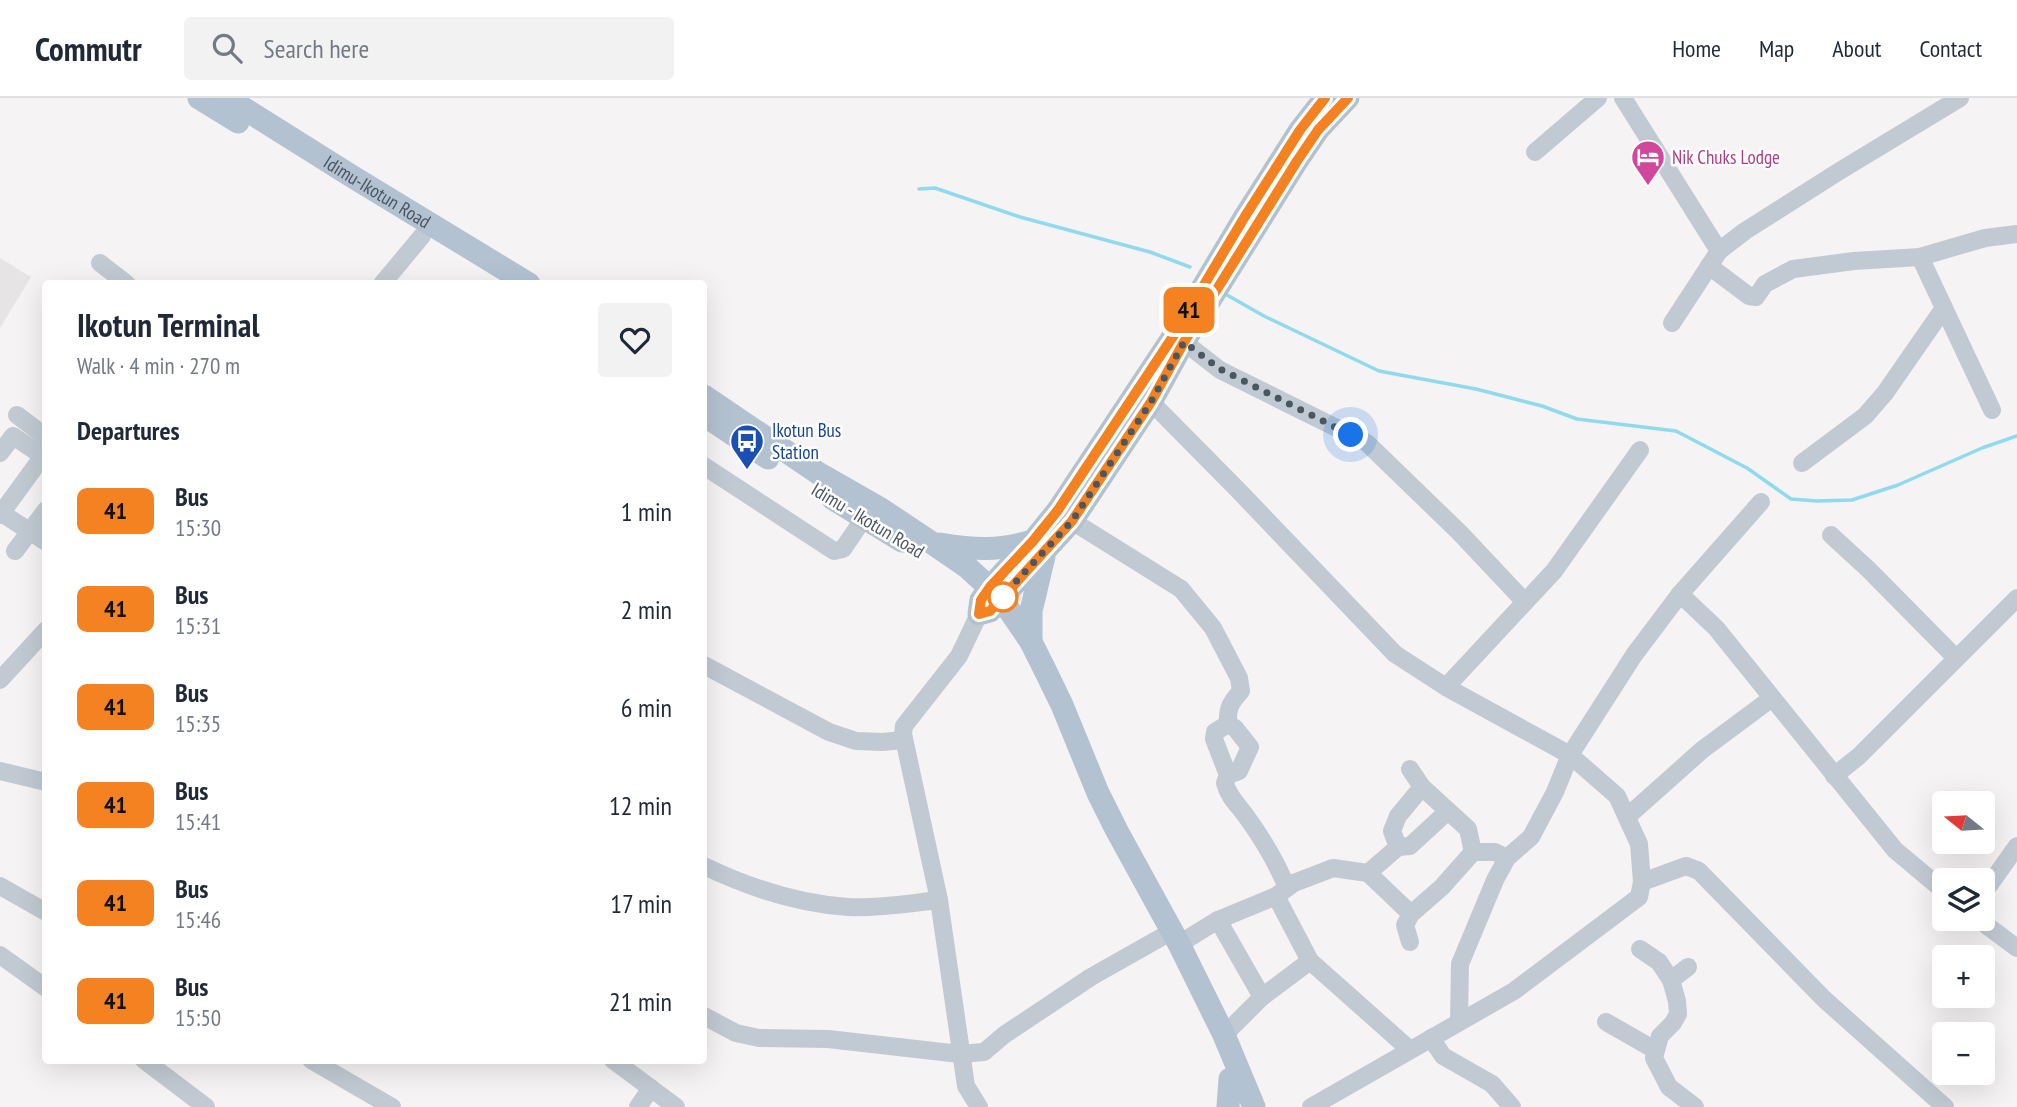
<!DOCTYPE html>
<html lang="en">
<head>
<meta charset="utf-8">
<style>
  :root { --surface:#fff; --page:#f2f2f3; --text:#1f2937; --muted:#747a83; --line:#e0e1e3 }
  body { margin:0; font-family:"PT Sans Narrow",sans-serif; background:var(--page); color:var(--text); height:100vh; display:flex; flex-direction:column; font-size:26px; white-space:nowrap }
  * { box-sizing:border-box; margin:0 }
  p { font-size:23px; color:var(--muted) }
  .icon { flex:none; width:38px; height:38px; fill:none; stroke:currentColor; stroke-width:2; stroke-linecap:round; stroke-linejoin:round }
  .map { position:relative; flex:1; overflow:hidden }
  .panel { position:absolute; left:42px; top:182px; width:665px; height:784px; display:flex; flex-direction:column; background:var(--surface); border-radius:7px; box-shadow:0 7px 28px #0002 }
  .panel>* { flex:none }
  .badge { padding:0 14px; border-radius:10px; font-size:24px; line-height:46px }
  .needle { width:46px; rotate:288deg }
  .buttons { position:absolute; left:1932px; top:693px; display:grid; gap:14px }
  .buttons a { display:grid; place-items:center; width:63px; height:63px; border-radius:7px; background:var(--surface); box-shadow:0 7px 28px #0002; font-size:35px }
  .you { position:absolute; width:35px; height:35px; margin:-18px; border:5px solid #fff; border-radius:50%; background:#1a73e8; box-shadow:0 0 0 10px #1a73e833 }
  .map>.badge { position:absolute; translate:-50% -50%; box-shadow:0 0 0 4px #fff }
  h2 { padding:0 35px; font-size:26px; line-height:63px }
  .round { display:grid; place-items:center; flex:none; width:74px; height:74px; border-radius:7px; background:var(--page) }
  .summary { display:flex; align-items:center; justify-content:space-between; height:119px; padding:0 35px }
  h1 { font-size:33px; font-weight:700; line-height:52px }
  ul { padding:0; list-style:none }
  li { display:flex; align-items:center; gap:21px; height:98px; padding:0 35px }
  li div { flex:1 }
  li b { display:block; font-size:26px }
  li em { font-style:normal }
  li .badge { min-width:77px; font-weight:700; text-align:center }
  header { display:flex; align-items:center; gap:42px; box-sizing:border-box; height:98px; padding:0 35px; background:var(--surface); border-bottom:2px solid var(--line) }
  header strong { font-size:33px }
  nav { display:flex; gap:38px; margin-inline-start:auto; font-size:24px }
  .search { width:490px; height:63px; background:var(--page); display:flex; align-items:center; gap:18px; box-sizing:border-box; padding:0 24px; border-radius:7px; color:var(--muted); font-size:26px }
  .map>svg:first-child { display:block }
</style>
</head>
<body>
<header>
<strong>Commutr</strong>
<div class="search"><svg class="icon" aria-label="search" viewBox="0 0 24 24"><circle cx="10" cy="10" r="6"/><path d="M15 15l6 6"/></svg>Search here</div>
<nav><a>Home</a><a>Map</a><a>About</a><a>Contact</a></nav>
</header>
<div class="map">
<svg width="2017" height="1009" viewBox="0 0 2017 1009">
  <rect width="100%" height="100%" fill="#f5f3f3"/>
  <!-- education -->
  <polygon fill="#e6e4e5" points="0,160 31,179 0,230"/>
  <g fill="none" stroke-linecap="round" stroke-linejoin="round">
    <!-- stream -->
    <g stroke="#90daee" stroke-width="3.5">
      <polyline points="919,91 935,90 1020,119 1150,154 1190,169"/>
      <polyline points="1227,197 1264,218 1379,273 1476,291 1542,308 1577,321 1676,333 1747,370 1791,401 1817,403 1852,402 1898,387 1982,350 2017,338"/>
    </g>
    <!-- minor -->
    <g stroke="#c1cad2" stroke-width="18">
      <polyline points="1623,0 1719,153"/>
      <polyline points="1535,54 1598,0"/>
      <polyline points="1920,159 1992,312"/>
      <polyline points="100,165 127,186"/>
      <polyline points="1709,168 1749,198 1756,199 1765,186 1793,171 1854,163 1920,159 1985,140 2017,136"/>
      <polyline points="382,186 422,138"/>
      <polyline points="1672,225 1719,153 1745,133 1838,74 1960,0"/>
      <polyline points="1184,244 1220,272 1367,345 1460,435 1525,504"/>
      <polyline points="1151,304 1238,392 1395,556 1446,589 1570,657 1617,698 1639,746 1642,784 1639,799 1514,893 1311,1009"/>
      <polyline points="17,317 46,339"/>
      <polyline points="0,355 13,338 46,360"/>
      <polyline points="1802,365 1865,318 1885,295 1944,210"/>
      <polyline points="704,368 834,453 843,451 864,420"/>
      <polyline points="0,414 46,444"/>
      <polyline points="0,417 43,358"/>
      <path d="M 1072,423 L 1181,491 L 1213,530 L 1239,580 L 1241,593 C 1231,604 1227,610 1228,626 L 1215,634 L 1214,641 L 1228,677 L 1225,685 C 1228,698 1238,707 1246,718 C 1262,740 1277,765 1287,790"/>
      <polyline points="1831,437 1869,472 1956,560"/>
      <polyline points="15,453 46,412"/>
      <polyline points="1680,496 1716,530 1895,752 1944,793"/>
      <polyline points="704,567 829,634 856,643 882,644 904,642"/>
      <polyline points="0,582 46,532"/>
      <polyline points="1446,589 1554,473 1640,352"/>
      <polyline points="1228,626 1235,630 1250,649 1239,673 1228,677"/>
      <polyline points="0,673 46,684"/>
      <polyline points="1834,678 1859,658 2017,500"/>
      <polyline points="1422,689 1468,731 1473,754"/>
      <polyline points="1628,718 1702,652 1772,600"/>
      <polyline points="1398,749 1410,748 1448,713"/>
      <path d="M 704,768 C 748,789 798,806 848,809 C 874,811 911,805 939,802"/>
      <polyline points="1368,775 1411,816"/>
      <polyline points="1642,784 1686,768 1699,773 1824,901 1945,1009"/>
      <polyline points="0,788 46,814"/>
      <polyline points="1983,796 2017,748"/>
      <polyline points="1276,798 1310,863 1409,951"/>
      <polyline points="1978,821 2017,850"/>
      <polyline points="1218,822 1262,899"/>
      <polyline points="1410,844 1405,827 1411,816 1442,789 1473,754 1495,754 1507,760"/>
      <polyline points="1179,846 1218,822 1276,798 1294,785 1333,770 1368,775 1398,749 1392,733 1398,718 1422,689 1410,671"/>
      <polyline points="1640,851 1659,864 1671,882"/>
      <polyline points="0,857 46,890"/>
      <polyline points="1688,869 1671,882 1677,903 1678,916 1673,925 1660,938 1654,960 1669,989 1695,1009"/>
      <polyline points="704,918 736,935 759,940 828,941 960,956 984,954 1004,937 1091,879 1160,840"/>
      <polyline points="1459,923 1460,866 1495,782 1507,760 1531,739 1555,694 1570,657 1634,557 1680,496 1761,404"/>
      <polyline points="1606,924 1655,952"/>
      <polyline points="1224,937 1262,899 1310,863"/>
      <polyline points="1431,940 1443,958 1492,986 1512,1009"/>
      <polyline points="144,962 206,1009"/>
      <polyline points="311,962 392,1009"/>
      <polyline points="613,962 676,1009"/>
      <polyline points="638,1009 651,990"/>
      <polyline points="979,1009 966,988 939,802 903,636 904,628 959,558 979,516"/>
    </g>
    <!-- major -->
    <g stroke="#b3c2d1" stroke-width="23">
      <polyline points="199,0 238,24"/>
      <path id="s1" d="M 227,0 L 353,79 L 529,186"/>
      <polyline points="1325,0 1300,32 1244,120 1174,237 1058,412 1033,443 990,489 981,502 979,516 990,513 1072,423 1151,304 1184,244 1297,63 1318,32 1348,0"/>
      <polyline points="704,298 818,375 881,411 932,445 967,469 1001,500 1031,544 1046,574 1062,607 1098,695 1117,733 1179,846 1224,937 1254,1009"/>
      <polyline points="704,317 768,360"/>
      <polyline points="833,401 902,443"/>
      <path d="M 940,446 C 976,452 997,453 1033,443"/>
      <polyline points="1031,544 1031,513 1044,458"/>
      <polyline points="1228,1009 1230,981"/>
    </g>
  </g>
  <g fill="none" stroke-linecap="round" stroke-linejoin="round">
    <!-- line casing -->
    <g stroke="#fff" stroke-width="16">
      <polyline id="line" points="1325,0 1300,32 1244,120 1174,237 1058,412 1033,443 990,489 981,502 979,516 990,513 1072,423 1151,304 1184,244 1297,63 1318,32 1348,0"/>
    </g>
    <!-- line -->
    <use href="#line" stroke="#f58220" stroke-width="10"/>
    <!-- walk -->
    <polyline stroke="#4a5661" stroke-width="7" stroke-dasharray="0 12.6" points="1003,499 1001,500 1072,423 1151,304 1184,244 1220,271 1351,337"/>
  </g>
  <!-- icons -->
  <defs>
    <g id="hotel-pin" transform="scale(1.75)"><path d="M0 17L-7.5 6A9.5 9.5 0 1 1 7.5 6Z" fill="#d1479c" stroke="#fff"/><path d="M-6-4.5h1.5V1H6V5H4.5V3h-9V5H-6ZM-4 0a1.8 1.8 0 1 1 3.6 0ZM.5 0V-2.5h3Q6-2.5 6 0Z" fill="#fff"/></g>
    <g id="bus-pin" transform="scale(1.75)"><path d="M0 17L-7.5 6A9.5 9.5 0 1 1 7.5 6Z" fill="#1a4fb4" stroke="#fff"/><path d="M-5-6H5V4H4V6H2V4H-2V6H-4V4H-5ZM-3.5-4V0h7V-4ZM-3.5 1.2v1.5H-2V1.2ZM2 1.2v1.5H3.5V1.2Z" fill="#fff"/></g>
  </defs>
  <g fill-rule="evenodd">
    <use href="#hotel-pin" x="1648" y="59"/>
    <use href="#bus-pin" x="747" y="343"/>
  </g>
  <!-- markers -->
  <circle fill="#fff" stroke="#f58220" stroke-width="3.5" cx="1003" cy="499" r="14"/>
  <g text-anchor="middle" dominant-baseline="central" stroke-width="5" stroke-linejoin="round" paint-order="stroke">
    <!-- hotel labels -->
    <g font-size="19" fill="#b23c85" stroke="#fff" text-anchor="start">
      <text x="1672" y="59">Nik Chuks Lodge</text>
    </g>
    <!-- street labels -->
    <g font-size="19" fill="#4a5661" stroke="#fff">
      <text stroke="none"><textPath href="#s1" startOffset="177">Idimu-Ikotun Road</textPath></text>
      <text transform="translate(868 422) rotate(31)">Idimu - Ikotun Road</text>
    </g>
    <!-- transit labels -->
    <g font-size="19" fill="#164399" stroke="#fff" text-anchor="start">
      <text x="772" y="332">Ikotun Bus<tspan x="772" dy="22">Station</tspan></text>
    </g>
  </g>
</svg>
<div class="buttons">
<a><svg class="needle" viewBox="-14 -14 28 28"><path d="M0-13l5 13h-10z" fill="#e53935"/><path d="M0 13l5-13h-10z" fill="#747a83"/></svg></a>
<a><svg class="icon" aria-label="layers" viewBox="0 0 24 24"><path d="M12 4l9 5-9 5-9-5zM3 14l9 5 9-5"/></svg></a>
<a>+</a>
<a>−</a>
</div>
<div class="you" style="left:1351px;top:337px"></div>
<b class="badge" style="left:1189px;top:212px;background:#f58220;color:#111">41</b>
<section class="panel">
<div class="summary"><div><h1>Ikotun Terminal</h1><p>Walk · 4 min · 270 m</p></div><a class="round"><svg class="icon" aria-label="heart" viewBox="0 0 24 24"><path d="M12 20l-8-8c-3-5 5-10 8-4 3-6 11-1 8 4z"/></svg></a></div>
<h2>Departures</h2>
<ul>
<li><span class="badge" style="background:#f58220;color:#111">41</span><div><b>Bus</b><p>15:30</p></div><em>1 min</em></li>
<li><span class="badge" style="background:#f58220;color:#111">41</span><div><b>Bus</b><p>15:31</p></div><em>2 min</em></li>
<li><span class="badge" style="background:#f58220;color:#111">41</span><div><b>Bus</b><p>15:35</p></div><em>6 min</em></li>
<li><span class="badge" style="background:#f58220;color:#111">41</span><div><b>Bus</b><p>15:41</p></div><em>12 min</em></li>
<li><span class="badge" style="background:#f58220;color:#111">41</span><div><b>Bus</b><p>15:46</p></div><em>17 min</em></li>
<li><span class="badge" style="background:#f58220;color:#111">41</span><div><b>Bus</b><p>15:50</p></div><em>21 min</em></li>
</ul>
</section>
</div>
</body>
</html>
